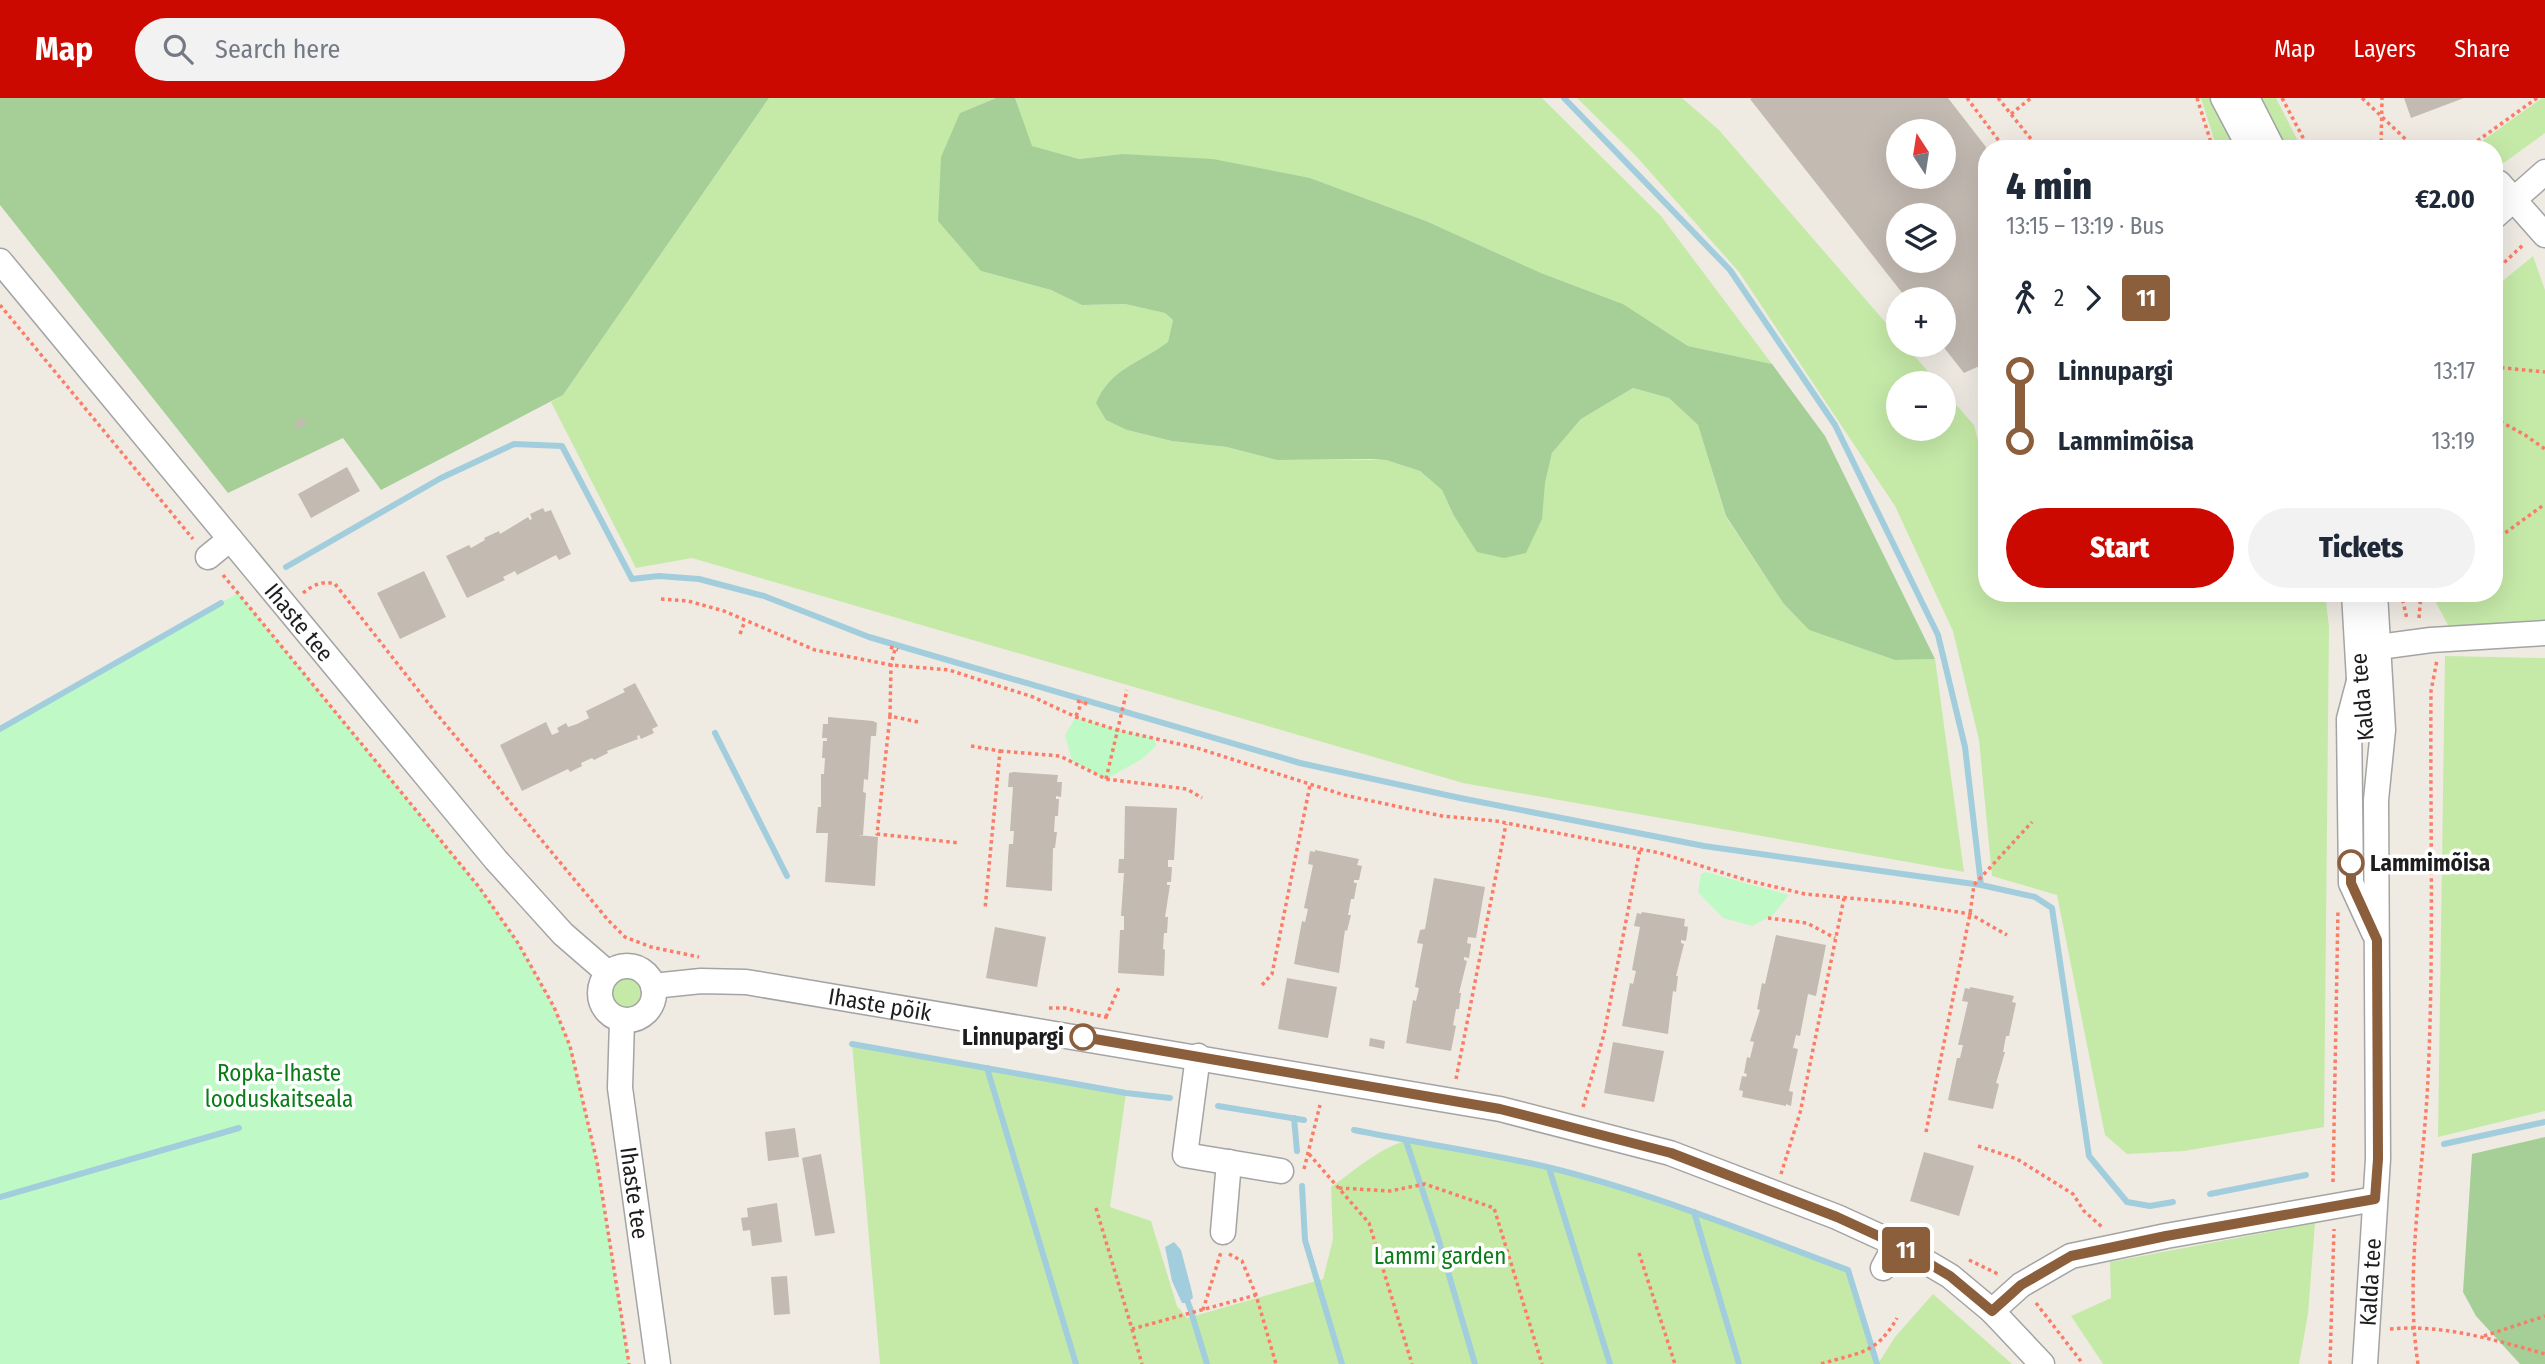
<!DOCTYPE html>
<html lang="en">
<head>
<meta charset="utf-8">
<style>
  :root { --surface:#fff; --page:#f2f2f3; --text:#1f2937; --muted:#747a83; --accent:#cb0900 }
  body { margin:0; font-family:"Fira Sans Condensed",sans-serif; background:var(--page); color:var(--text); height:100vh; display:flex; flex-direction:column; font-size:26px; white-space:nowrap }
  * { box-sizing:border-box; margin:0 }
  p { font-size:23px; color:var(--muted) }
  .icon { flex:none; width:38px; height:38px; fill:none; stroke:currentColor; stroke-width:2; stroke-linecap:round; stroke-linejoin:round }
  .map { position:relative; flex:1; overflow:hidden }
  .side { position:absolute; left:1978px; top:42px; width:525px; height:462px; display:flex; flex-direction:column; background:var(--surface); border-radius:28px; box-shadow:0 7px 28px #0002 }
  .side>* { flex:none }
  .badge { padding:0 14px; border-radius:5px; font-size:24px; line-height:46px }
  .needle { width:46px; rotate:348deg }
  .fabs { position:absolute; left:1886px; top:21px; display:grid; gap:14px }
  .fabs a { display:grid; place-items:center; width:70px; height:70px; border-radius:50%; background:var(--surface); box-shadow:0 7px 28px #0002; font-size:35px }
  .map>.badge { position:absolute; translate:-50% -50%; box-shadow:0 0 0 4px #fff }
  .legs { display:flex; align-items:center; gap:10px; height:77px; padding:0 28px; font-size:23px }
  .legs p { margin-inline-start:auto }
  .headline { display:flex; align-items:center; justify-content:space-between; height:119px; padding:0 28px }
  h1 { font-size:38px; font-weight:800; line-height:52px }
  .cta { display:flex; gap:14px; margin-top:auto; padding:14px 28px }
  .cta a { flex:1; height:80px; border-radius:42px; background:var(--accent); color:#fff; font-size:28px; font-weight:800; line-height:80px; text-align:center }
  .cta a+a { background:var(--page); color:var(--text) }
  ul { padding:0 28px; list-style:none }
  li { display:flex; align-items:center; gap:24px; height:70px; font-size:26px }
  li i { display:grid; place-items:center; width:10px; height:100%; margin:0 9px; background:currentColor }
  li i::after { content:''; width:18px; height:18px; margin:-9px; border:5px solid; border-radius:50%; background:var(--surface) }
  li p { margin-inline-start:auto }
  li:first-child i { background:linear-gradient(#0000 50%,currentColor 0) }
  li:last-child i { background:linear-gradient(currentColor 50%,#0000 0) }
  header { display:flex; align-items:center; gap:42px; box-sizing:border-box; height:98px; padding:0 35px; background:var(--accent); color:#fff }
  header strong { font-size:33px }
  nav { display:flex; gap:38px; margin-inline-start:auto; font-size:24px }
  .search { width:490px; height:63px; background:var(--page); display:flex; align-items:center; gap:18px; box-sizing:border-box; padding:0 24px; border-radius:38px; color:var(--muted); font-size:26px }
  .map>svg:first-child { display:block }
</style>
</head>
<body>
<header>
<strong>Map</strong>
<div class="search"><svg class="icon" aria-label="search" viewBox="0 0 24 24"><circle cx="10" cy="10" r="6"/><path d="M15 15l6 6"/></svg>Search here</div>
<nav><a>Map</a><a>Layers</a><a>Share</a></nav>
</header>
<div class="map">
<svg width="2545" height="1266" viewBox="0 0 2545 1266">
  <rect width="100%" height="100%" fill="#efebe3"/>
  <!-- grass -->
  <g fill="#c5eaa8">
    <path d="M 769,0 L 996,0 L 960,15 L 981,173 L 1051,192 L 1082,207 L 1125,206 L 1165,215 L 1173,222 L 1168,244 C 1141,264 1110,271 1097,305 L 1106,322 L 1127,332 L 1172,343 L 1227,349 L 1277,362 L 1386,362 L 1420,373 L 1442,392 L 1453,416 L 1545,385 L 1552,355 L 1581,321 L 1633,290 L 1669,300 L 1698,327 L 1726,419 L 1783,505 L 1809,532 L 1895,562 L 1935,561 L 1964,774 L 1463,685 L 692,460 L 636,470 L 551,304 L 563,297 Z"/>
    <polygon points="1015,0 1542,0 1661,118 1772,266 1688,248 1623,206 1541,175 1426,123 1310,80 1122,56 1079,61 1031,48"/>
    <polygon points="1577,0 1682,0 1719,32 1899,240 1899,247 1905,247 1938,285 1899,285 1899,331 1944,331 1944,293 1974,327 1986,373 1986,495 2325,495 2329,529 2324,1029 2184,1053 2127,1056 2105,1037 2057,797 1992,778 1979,642 1953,533 1895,408 1739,174 1635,57"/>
    <polygon points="2201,0 2213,0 2238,51 2217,51"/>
    <polygon points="2254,0 2276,0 2302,51 2278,51"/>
    <polygon points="2542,0 2545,0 2545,35 2494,72 2494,51 2471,51"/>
    <polygon points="2533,158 2545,192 2545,526 2450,531 2431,495 2494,495 2494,190"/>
    <polygon points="2445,558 2545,560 2545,1013 2438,1039"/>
    <circle cx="628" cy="894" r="20"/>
    <path d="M 852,946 L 1126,995 L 1110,1109 L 1151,1123 L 1177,1208 L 1187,1220 L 1323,1181 L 1333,1141 L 1331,1089 C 1351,1075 1380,1050 1403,1044 C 1416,1040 1446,1049 1461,1052 C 1595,1074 1722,1124 1848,1172 L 1877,1266 L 880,1266 Z"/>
    <polygon points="2315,1125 2308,1216 2299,1266 2103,1266 2071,1218 2111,1200 2110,1164"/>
    <polygon points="1933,1196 2012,1266 1878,1266 1895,1239"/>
  </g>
  <!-- forest -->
  <g fill="#a5cf97">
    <polygon points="0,0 769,0 563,297 381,392 343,340 228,395 0,107"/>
    <path d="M 996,0 L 1015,0 L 1032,48 L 1079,61 L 1122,56 L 1213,61 L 1310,80 L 1426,123 L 1541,175 L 1623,206 L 1688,248 L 1772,266 L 1825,338 L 1935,561 L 1895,562 L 1809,532 L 1783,505 L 1726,418 L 1698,327 L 1669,300 L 1633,290 L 1581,321 L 1552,355 L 1545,385 L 1542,421 L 1526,455 L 1504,460 L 1477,454 L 1453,416 L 1442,392 L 1420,373 L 1386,362 L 1371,361 L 1277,362 L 1227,349 L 1172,343 L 1127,332 L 1106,322 L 1096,305 C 1110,271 1141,264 1168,244 L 1173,222 L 1165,215 L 1125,206 L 1082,207 L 1051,192 L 981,173 L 938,123 L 941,59 L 960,15 Z"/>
    <polygon points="2545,1039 2545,1266 2520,1266 2476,1218 2463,1194 2472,1056"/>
  </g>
  <!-- park -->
  <g fill="#bffac6">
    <polygon points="238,495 479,789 518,845 554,909 570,948 597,1064 629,1266 0,1266 0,631"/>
    <polygon points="1076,619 1117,632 1154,640 1156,648 1142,661 1106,681 1072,663 1065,637"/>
    <polygon points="1706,774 1789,797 1773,817 1752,828 1723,820 1698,794 1701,776"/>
  </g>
  <!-- water -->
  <polygon fill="#a2cddd" points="1174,1144 1181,1152 1192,1194 1193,1200 1186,1205 1182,1205 1172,1183 1165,1149"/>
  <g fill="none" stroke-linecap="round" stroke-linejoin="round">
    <!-- stream -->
    <g stroke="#a2cddd" stroke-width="6">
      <polyline points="1564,0 1730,172 1835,327 1938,537 1965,649 1981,787 2035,799 2052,810 2089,1058 2127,1104 2150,1108 2173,1104"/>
      <polyline points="286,469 441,380 514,346 562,348 632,481 659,478 699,481 764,498 869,539 1300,665 1460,700 1704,748 1981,787"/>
      <polyline points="0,631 221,505"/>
      <polyline points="715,635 787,778"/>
      <polyline points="852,946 1126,995 1170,1000"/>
      <polyline points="987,970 1076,1266"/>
      <polyline points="1218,1008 1304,1022"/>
      <polyline points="1294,1020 1297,1053"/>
      <path d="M 1354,1032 C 1418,1045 1483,1054 1547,1069 C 1650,1094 1749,1135 1848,1172 L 1877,1266"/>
      <polyline points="1406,1043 1437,1136 1475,1266"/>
      <polyline points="2444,1046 2545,1024"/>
      <polyline points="1549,1070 1610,1266"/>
      <polyline points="1302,1088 1305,1142 1342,1266"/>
      <polyline points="2210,1096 2306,1077"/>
      <polyline points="0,1099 239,1030"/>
      <polyline points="1694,1114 1739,1266"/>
      <polyline points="1186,1199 1191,1213"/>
      <polyline points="1192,1217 1207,1266"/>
    </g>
  </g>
  <!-- building -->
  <g fill="#c3bab2" fill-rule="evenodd">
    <path d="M 1752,0 L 1948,0 L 1986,49 L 1986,265 L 1964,275 L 1942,247 L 1944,247 L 1944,201 L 1907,201 L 1750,1 ZM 1899,33 L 1944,33 L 1944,79 L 1899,79 ZM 1899,117 L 1944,117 L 1944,163 L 1899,163 Z"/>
    <polygon points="2404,0 2464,0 2411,20"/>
    <polygon points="303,319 307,324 298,331 294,326"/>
    <polygon points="347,369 360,393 311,420 298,396"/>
    <polygon points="543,410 545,414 551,412 571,456 559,462 556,457 517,477 515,473 503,479 505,482 467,500 446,458 469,447 471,450 485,442 484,440 499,433 500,436 528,419 530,422 532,421 530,416"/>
    <polygon points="424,473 446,519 400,541 377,495"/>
    <polygon points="635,585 658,628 652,631 654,635 641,641 639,637 637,638 638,641 607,653 608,655 594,662 592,660 581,665 582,668 570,674 568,671 522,693 500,647 546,624 552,637 559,634 557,630 566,625 568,629 577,626 589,620 586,613 625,594 623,591"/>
    <polygon points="828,619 873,623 877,625 876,638 871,638 868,682 864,681 863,694 866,695 863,737 857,737 878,739 875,788 825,784 828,735 816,735 818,709 821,709 821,676 824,676 825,660 822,660 823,643 827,643 827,640 822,640 823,626 828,626"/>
    <polygon points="1014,674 1058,677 1057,684 1062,684 1061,699 1056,698 1056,701 1059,701 1058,718 1055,718 1054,734 1057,734 1055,750 1053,750 1052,793 1006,789 1009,746 1013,746 1014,733 1010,733 1013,689 1008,689 1009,675"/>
    <polygon points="1125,708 1177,710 1174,762 1168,762 1168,769 1172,769 1171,784 1167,784 1167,787 1170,787 1165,819 1168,819 1167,835 1164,835 1163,851 1165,852 1164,878 1118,875 1120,832 1124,832 1124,818 1121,818 1124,775 1118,775 1119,761 1124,761"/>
    <polygon points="1315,752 1359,761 1357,767 1362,768 1359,782 1354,782 1354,785 1357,785 1354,801 1351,801 1348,817 1351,817 1347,833 1345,832 1339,875 1294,866 1302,823 1305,824 1308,811 1304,810 1313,767 1308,766 1310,753 1315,754"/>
    <polygon points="1434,780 1485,789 1476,840 1468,839 1467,845 1471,846 1469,860 1464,859 1464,862 1467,863 1459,895 1461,895 1459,911 1456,911 1453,927 1456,928 1451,953 1406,945 1413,902 1416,903 1419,890 1415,889 1423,846 1417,845 1420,832 1425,831"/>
    <polygon points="1642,814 1685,821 1684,828 1688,829 1686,843 1681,842 1681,845 1684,846 1676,878 1678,878 1676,894 1673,893 1668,936 1622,928 1630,885 1633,886 1636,873 1632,872 1640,829 1634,828 1637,815 1641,816"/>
    <polygon points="995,829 1046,839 1037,889 986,880"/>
    <polygon points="1776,837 1826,847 1816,898 1808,896 1800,938 1796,937 1793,950 1798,951 1789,993 1793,994 1791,1008 1786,1006 1786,1008 1742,999 1743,993 1739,992 1742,978 1746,979 1747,976 1744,975 1747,959 1750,960 1754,944 1750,943 1760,912 1757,911 1762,885 1765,886"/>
    <polygon points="1287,880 1337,889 1328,940 1278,931"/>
    <polygon points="1970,889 2014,898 2012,904 2016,905 2009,938 2006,938 2003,954 2005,954 1996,985 1999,986 1993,1011 1948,1002 1957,960 1960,960 1963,947 1958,947 1968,904 1962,903 1965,890 1970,891"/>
    <polygon points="1370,940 1385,943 1384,951 1369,948"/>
    <polygon points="1613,944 1664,953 1654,1004 1604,995"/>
    <polygon points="795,1030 799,1059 768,1063 765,1034"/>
    <polygon points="1924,1054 1974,1068 1959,1118 1910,1103"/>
    <polygon points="821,1056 835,1135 815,1138 802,1060"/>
    <polygon points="777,1105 782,1144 752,1148 750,1132 743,1133 741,1120 748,1119 747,1110"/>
    <polygon points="787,1178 790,1216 774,1217 771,1179"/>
  </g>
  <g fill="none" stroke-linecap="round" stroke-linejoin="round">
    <!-- minor casing -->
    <g stroke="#a4a4a4" stroke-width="27">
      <g id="minor">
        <polyline points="2223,0 2250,51"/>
        <polyline points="2247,0 2273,51"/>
        <polyline points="2499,85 2545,137"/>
        <polyline points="2494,119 2545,74"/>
        <path id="s1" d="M 0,163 L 496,762 L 563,836 L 608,875"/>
        <polyline points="208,459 230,441"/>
        <polyline points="2354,495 2360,599"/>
        <polyline points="2364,551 2431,542 2545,535"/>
        <polyline points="2359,583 2349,621 2351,785 2374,835"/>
        <circle cx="627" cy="895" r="27"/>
        <path id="s2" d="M 653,888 L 701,883 L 746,884 L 1500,1011 L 1670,1055 L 1837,1119 L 1896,1146 L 1950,1178 L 1992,1213 L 2042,1266"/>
        <path id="s3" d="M 622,923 L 620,990 L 658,1266"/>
        <polyline points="1198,958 1185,1057 1281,1073"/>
        <polyline points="1223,1134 1229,1064"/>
        <polyline points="1883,1170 1896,1146"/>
        <polyline points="1992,1213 2021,1187 2071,1158 2166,1138 2375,1101"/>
        <path id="s4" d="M 2365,1266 L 2378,1061 L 2376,702 L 2383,632 L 2375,495"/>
      </g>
    </g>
    <!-- path -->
    <g stroke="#fb7d67" stroke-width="3.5" stroke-dasharray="3.5 3.5" stroke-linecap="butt">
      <polyline points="1967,0 2005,51"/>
      <polyline points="1998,0 2039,51"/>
      <polyline points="2197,0 2213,51"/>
      <polyline points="2282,0 2309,51"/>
      <polyline points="2362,0 2416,51"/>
      <polyline points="2011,16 2031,0"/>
      <polyline points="2381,51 2382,0"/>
      <polyline points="2466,51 2537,0"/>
      <polyline points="2494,174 2524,146"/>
      <polyline points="0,207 193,441"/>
      <polyline points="2494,269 2545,274"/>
      <polyline points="2494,320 2525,337 2545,351"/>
      <polyline points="2494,443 2545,406"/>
      <polyline points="223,477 479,789 518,845 554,909 570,948 597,1064 629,1266"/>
      <path d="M 303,495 C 313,487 323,482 335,486 L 436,615 L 608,822 L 625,839 L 651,849 L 699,859"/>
      <polyline points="2401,495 2407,521"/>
      <polyline points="661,501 688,503 724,513 815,552 891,567 949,572 1033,599 1076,619 1117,632 1197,650 1344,697 1442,718 1496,723 1660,755 1746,782 1805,796 1903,805 1970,816 2007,837"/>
      <polyline points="2419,520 2421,495"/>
      <polyline points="740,536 745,523"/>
      <polyline points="890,549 898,552"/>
      <polyline points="1077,603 1088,606"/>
      <polyline points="890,618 891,567 895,551"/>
      <polyline points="1076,618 1082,604"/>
      <polyline points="918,624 890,618 877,736 960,745"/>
      <polyline points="971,648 1000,653 985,811"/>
      <polyline points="1000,653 1060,658 1106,681 1187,691 1202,700"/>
      <polyline points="1106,681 1127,592"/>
      <polyline points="1768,820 1807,825 1835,840"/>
      <polyline points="1262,887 1272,876 1310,687"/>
      <polyline points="1049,910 1064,910 1110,920"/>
      <polyline points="1106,919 1120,887"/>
      <polyline points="1456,981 1506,726"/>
      <polyline points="1583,1009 1604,936 1640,751"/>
      <polyline points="1926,1034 1970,816 1974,787 2032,724"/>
      <polyline points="1978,1048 2017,1061 2073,1096 2084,1113 2102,1129"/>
      <polyline points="1309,1056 1369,1125 1412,1266"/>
      <polyline points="1304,1071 1320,1007"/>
      <polyline points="1781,1076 1800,1015 1844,800"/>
      <polyline points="2333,1084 2338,812"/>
      <polyline points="1339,1090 1390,1093 1425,1086 1494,1110 1542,1266"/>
      <polyline points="1096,1110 1132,1231 1256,1197"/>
      <polyline points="1639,1155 1675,1266"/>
      <polyline points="1229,1156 1242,1163 1256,1197 1276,1266"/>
      <polyline points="1969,1162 2000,1177"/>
      <polyline points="2036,1205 2083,1266"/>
      <polyline points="1203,1212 1221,1154"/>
      <polyline points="1132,1231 1142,1266"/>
      <path d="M 2390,1231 C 2443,1226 2495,1242 2545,1256"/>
      <polyline points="2484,1238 2545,1218"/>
      <path d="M 1821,1266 C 1859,1254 1876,1257 1897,1220"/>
      <polyline points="2330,1266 2334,1131"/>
      <path d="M 2418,1266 C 2404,1176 2424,1072 2428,980 C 2434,851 2430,722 2431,593 L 2437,562"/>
    </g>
    <!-- minor -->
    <use href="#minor" stroke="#fff" stroke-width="24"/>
  </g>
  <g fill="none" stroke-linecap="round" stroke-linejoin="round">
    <!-- line-1 casing -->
    <g stroke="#fff" stroke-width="16">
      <polyline id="line-1" points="1083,939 1500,1011 1671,1055 1837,1119 1896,1146 1950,1178 1992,1213 2021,1187 2071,1158 2166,1138 2375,1101 2378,1061 2377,842 2351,785 2351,765"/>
    </g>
    <!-- line-1 -->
    <use href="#line-1" stroke="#8b5e3c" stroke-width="10"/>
  </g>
  <!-- markers -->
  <g fill="#fff" stroke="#8b5e3c" stroke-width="3.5">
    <circle cx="2351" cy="765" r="12"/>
    <circle cx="1083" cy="939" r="12"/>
  </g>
  <g text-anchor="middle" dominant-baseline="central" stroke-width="7" stroke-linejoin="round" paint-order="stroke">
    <!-- street labels -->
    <g font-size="23" fill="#1d1d1d" stroke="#fff">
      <text stroke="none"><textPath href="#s1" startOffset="469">Ihaste tee</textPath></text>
      <text transform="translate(2362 599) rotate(-95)">Kalda tee</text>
      <text stroke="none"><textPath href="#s2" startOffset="229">Ihaste põik</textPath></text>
      <text stroke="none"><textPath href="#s3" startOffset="173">Ihaste tee</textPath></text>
      <text stroke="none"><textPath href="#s4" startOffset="82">Kalda tee</textPath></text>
    </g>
    <!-- stop labels -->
    <g font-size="23" font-weight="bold" fill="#1d1d1d" stroke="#fff" text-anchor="start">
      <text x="2370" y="765">Lammimõisa</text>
      <text x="1064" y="939" text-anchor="end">Linnupargi</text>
    </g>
    <!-- park labels -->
    <g font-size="23" fill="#0a7d18" stroke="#fff">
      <text x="279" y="975">Ropka-Ihaste<tspan x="279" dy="26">looduskaitseala</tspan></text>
      <text x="1440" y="1158">Lammi garden</text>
    </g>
  </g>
</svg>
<div class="fabs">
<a><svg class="needle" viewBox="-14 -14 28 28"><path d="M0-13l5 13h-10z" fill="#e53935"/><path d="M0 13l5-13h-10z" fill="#747a83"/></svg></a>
<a><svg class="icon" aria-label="layers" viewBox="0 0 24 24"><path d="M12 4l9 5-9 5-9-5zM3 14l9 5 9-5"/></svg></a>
<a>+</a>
<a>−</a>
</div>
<b class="badge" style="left:1906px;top:1152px;background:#8b5e3c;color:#fff">11</b>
<section class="side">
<div class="headline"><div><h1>4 min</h1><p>13:15 – 13:19 · Bus</p></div><b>€2.00</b></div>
<div class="legs"><svg class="icon" aria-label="walk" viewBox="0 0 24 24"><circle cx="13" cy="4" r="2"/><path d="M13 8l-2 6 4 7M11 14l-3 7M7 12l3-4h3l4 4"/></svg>2<svg class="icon" aria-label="forward" viewBox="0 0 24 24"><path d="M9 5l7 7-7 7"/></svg><b class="badge" style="background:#8b5e3c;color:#fff">11</b></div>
<ul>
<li><i style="color:#8b5e3c"></i><b>Linnupargi</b><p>13:17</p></li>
<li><i style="color:#8b5e3c"></i><b>Lammimõisa</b><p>13:19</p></li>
</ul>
<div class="cta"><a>Start</a><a>Tickets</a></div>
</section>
</div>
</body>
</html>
